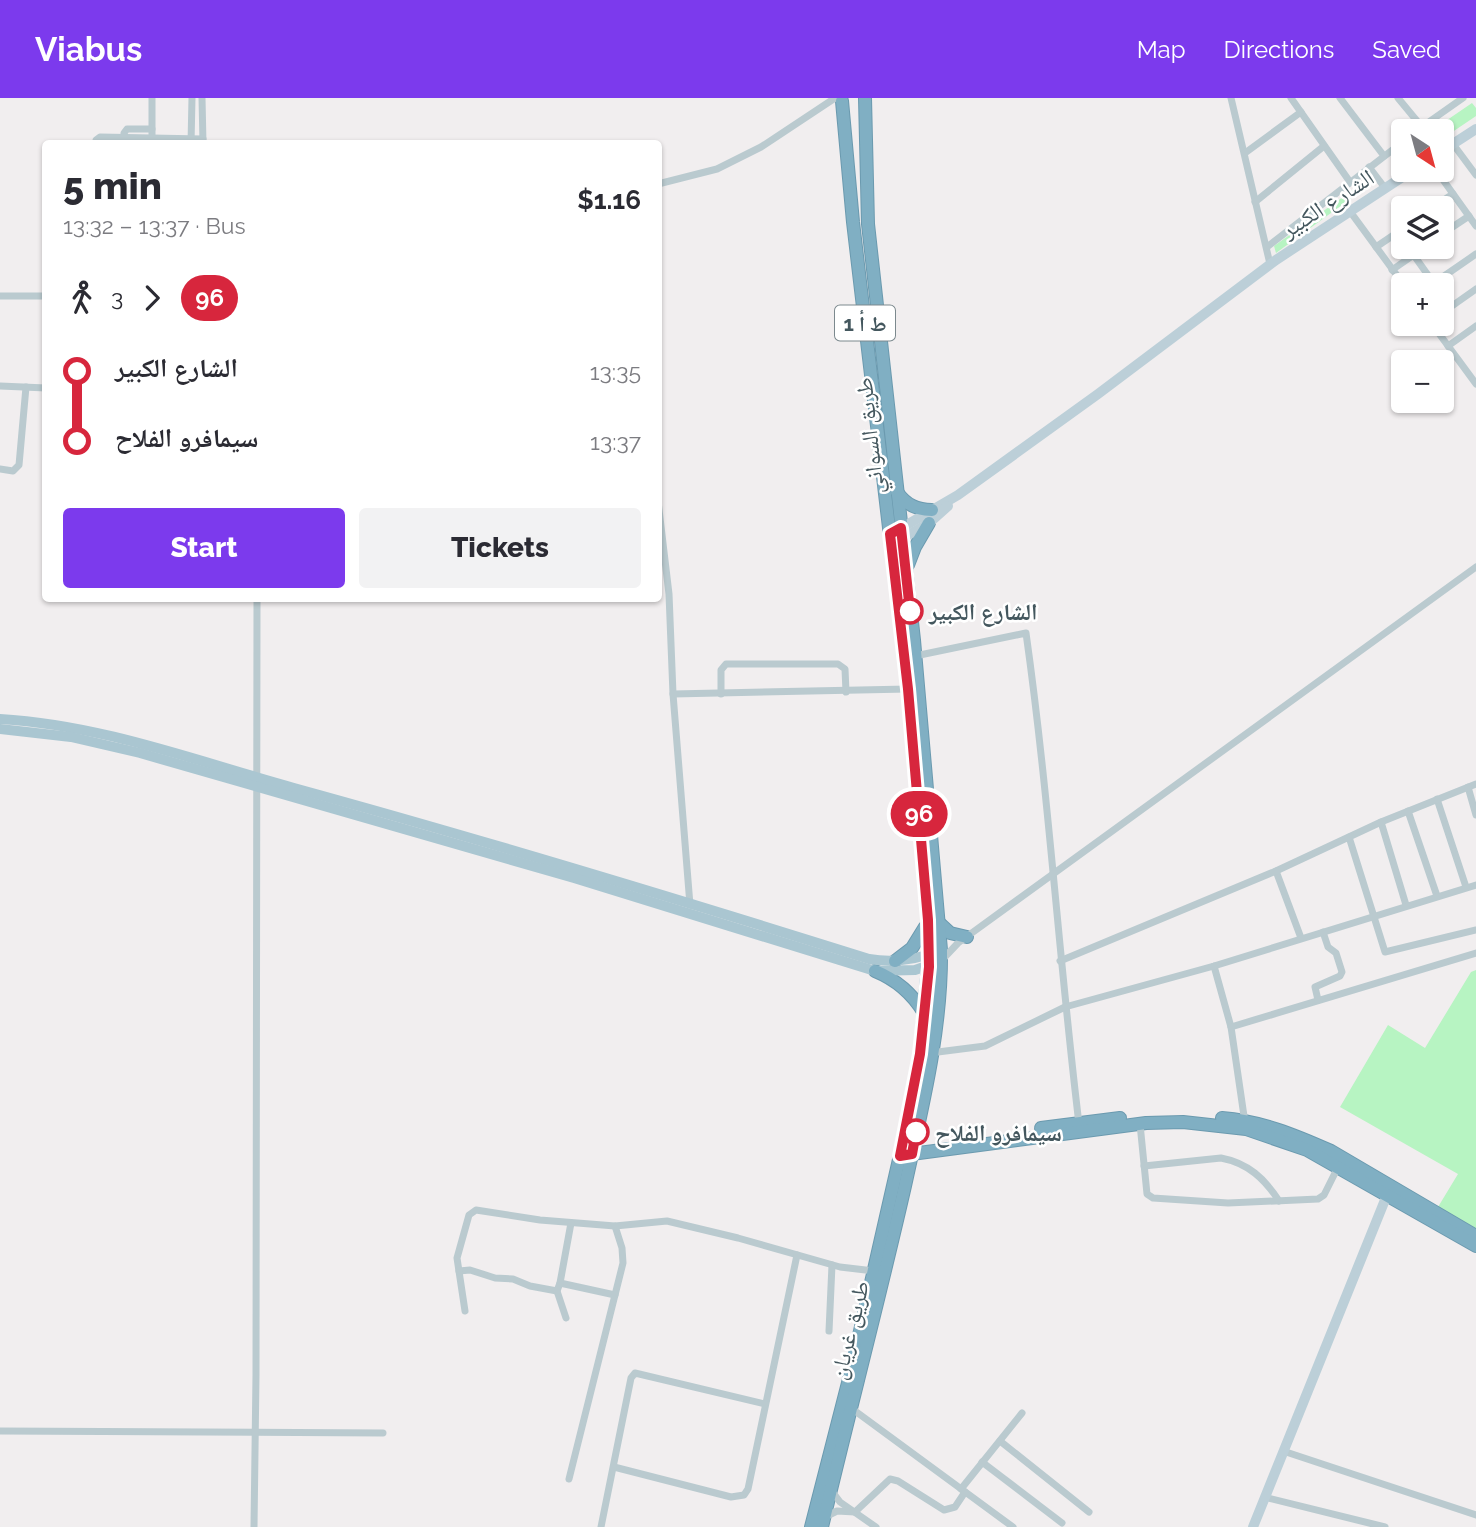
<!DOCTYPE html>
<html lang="en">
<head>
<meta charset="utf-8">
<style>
  :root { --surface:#fff; --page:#f2f2f3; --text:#2b2b33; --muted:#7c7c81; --accent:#7c3aed }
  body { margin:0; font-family:Raleway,"Noto Naskh Arabic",sans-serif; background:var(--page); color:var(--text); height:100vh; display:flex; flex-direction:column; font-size:26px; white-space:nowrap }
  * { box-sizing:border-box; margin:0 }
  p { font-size:23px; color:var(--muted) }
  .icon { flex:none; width:38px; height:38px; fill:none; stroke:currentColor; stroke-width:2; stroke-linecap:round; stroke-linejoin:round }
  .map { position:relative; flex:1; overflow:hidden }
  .details { position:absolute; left:42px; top:42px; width:620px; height:462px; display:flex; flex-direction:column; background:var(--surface); border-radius:7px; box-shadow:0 2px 5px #0004 }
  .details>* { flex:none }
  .badge { padding:0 14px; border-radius:23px; font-size:24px; line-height:46px }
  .needle { width:46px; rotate:144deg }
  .buttons { position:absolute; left:1391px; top:21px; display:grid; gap:14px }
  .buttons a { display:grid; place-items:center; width:63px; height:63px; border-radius:7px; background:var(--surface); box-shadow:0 2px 5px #0004; font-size:35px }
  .map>.badge { position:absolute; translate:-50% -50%; box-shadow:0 0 0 4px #fff }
  .legs { display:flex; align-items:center; gap:10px; height:77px; padding:0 21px; font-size:23px }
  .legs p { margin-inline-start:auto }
  .head { display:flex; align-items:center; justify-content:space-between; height:119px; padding:0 21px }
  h1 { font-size:38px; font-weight:800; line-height:52px }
  .button { display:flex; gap:14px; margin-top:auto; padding:14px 21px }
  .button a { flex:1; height:80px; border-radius:7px; background:var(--accent); color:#fff; font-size:28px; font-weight:800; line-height:80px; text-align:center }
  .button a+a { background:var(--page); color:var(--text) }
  ul { padding:0 21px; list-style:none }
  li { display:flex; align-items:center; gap:24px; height:70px; font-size:26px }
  li i { display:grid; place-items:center; width:10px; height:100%; margin:0 9px; background:currentColor }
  li i::after { content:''; width:18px; height:18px; margin:-9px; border:5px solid; border-radius:50%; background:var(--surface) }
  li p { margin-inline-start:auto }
  li:first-child i { background:linear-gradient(#0000 50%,currentColor 0) }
  li:last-child i { background:linear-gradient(currentColor 50%,#0000 0) }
  header { display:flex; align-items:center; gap:42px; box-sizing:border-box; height:98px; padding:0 35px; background:var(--accent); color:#fff }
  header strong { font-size:33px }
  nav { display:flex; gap:38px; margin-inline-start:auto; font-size:24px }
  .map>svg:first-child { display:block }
</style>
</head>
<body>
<header>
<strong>Viabus</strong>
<nav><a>Map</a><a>Directions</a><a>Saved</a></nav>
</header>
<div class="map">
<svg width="1476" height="1429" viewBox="0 0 1476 1429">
  <rect width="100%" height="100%" fill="#f1eeef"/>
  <!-- green -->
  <g fill="#b7f4c2">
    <polygon points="1472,5 1476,10 1476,18 1442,41 1442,33 1431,33"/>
    <polygon points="1367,82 1368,88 1276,155 1274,148"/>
    <polygon points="1476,872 1476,1131 1438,1109 1458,1076 1340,1009 1388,927 1425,950 1471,874"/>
  </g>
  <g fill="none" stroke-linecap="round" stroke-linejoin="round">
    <!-- highway casing -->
    <g stroke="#6b9aaf" stroke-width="14">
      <g id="highway">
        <path d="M 897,394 C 906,407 917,412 932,412"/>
        <polyline points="908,467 915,449 929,425"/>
        <polyline points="937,823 950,835 967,839"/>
        <polyline points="895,863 912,850 925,829"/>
        <path d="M 875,873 C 897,882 912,895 924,915"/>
        <path d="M 1222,1020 C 1261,1023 1295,1037 1331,1053 L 1476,1138"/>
        <polyline points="1041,1030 1120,1020"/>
        <polyline points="904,1057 1146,1025 1183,1024 1246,1031 1307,1052 1476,1148"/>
        <polyline points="811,1429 850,1277 900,1057 920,955 928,869 928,822 908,591 853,124 842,3"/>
        <path d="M 822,1429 C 849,1315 879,1202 905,1088 C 922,1010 942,932 941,852 L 914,542 L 868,126 L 865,0"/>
      </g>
    </g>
    <!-- street -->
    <g stroke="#bacacf" stroke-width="7">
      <polyline points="202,0 203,45"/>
      <polyline points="1231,0 1270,166"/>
      <polyline points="1291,0 1350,84"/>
      <polyline points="1340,0 1384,58"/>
      <polyline points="1398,0 1422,29"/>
      <polyline points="1416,33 1463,0"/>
      <polyline points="96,46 96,42 100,39 203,41"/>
      <polyline points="124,46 124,35 127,31 152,31"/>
      <polyline points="152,46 152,0"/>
      <polyline points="191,46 192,0"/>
      <polyline points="1453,46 1476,77"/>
      <polyline points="1245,55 1301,14"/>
      <polyline points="1369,69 1385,90"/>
      <polyline points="1436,72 1476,128"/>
      <polyline points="658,86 717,71 761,49 835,0"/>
      <polyline points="1255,104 1324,48"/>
      <polyline points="1432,110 1453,96"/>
      <polyline points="1349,112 1404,187"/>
      <polyline points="1442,136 1469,118"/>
      <polyline points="1267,149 1404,43"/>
      <polyline points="1376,149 1404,130"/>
      <polyline points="1408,149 1435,187"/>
      <polyline points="1392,172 1425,149"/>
      <polyline points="1434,185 1476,156"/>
      <polyline points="1442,196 1451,208"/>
      <polyline points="0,198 46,198"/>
      <polyline points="1442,215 1476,191"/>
      <polyline points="1432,226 1476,286"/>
      <polyline points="1448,248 1476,228"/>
      <polyline points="0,288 46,290"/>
      <polyline points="0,371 13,373 19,367 26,289"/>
      <polyline points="658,403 669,496 673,596 690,807"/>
      <path d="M 915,558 L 1026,535 C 1049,698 1059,862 1079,1026"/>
      <polyline points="673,596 908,591"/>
      <polyline points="721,596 721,572 726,566 838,566 845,571 846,594"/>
      <polyline points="1468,689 1476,717"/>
      <polyline points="1437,701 1466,789"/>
      <polyline points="1408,713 1437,798"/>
      <polyline points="1381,724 1406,807"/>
      <polyline points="1349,739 1385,854 1476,832"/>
      <polyline points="1276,773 1301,840"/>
      <polyline points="941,863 958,845 1476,469"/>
      <polyline points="1060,863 1276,773 1381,724 1476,686"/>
      <polyline points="1214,868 1231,929 1245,1025"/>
      <polyline points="1318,902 1315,889 1340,878 1342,874 1336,855 1328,849 1323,834"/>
      <polyline points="1231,929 1476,855"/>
      <polyline points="930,955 985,948 1065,909 1214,868 1476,787"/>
      <polyline points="1140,1026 1147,1096 1153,1100 1228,1105 1318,1101 1324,1097 1338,1069"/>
      <path d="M 1144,1068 L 1221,1060 C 1248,1065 1265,1081 1279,1103"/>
      <polyline points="459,1173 470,1172 495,1180 513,1181 530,1188 557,1193"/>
      <polyline points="560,1185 615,1197"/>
      <polyline points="465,1213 457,1160 469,1117 476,1112 540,1122 615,1128 667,1123 738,1140 840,1169 874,1173"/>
      <polyline points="566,1220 557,1193 560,1185 571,1125"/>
      <polyline points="829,1233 832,1167"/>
      <polyline points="851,1310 1013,1429"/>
      <polyline points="0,1333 383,1335"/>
      <polyline points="1000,1343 1089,1414"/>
      <polyline points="1283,1353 1476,1417"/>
      <polyline points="982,1364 1062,1425"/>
      <polyline points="614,1369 731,1399 744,1397 748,1391 797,1157"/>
      <polyline points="569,1381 623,1165 622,1150 615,1128"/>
      <polyline points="961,1391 1022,1315"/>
      <polyline points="831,1392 840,1404 876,1429"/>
      <polyline points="1264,1399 1385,1429"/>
      <polyline points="825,1419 837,1413 855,1414 890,1381 898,1383 944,1412 955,1409 965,1394"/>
      <polyline points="254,1429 256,1277 257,500"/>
      <polyline points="601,1429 631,1280 635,1275 765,1306"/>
    </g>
    <!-- secondary -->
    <g stroke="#bccfd8" stroke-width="10">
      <polyline points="1442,53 1476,31"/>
      <polyline points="898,432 958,397 1098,296 1276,162 1413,72"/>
      <polyline points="898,443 929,425 948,408"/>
      <polyline points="1253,1429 1389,1092"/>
    </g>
    <!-- primary -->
    <g stroke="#aac6d1" stroke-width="10">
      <path d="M 0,621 C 102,627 196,663 294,690 C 487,743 678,801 869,861 C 894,865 917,862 941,852"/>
      <polyline points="0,631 71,639 140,655 574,780 875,873 915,872 941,863"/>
    </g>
    <!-- highway -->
    <use href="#highway" stroke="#80afc3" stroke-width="12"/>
  </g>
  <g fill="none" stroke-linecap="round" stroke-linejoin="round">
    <!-- line-1 casing -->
    <g stroke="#fff" stroke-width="16">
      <polyline id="line-1" points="910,513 901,430 890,436 908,591 928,822 929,869 920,956 900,1058 912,1056 916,1034"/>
    </g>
    <!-- line-1 -->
    <use href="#line-1" stroke="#d7263d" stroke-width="10"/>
  </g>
  <!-- markers -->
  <g fill="#fff" stroke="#d7263d" stroke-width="3.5">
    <circle cx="910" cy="513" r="12"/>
    <circle cx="916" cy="1034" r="12"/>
  </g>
  <g text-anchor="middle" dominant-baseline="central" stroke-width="5" stroke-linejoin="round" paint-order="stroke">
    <!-- shield labels -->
    <rect fill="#fff" stroke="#7c898e" stroke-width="2" x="835" y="207.5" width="60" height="35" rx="5"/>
    <g font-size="21" font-weight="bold" fill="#44575e">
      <text x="865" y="225">ط أ 1</text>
    </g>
    <!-- street labels -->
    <g font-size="23" fill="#44575e" stroke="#fff">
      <text transform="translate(1327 105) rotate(-33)">الشارع الكبير</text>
      <text transform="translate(869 338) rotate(-96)">طريق السواني</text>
      <text transform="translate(849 1232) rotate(-76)">طريق غريان</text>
    </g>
    <!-- stop labels -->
    <g font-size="23" font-weight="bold" fill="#44575e" stroke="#fff" text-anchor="start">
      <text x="929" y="513">الشارع الكبير</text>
      <text x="935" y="1034">سيمافرو الفلاح</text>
    </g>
  </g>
</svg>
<div class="buttons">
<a><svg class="needle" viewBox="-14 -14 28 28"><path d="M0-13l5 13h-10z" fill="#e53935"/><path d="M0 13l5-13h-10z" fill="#7c7c81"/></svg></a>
<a><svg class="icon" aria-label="layers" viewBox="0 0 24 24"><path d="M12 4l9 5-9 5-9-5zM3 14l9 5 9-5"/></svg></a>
<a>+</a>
<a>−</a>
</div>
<b class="badge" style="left:919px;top:716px;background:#d7263d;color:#fff">96</b>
<section class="details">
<div class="head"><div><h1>5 min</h1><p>13:32 – 13:37 · Bus</p></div><b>$1.16</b></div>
<div class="legs"><svg class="icon" aria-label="walk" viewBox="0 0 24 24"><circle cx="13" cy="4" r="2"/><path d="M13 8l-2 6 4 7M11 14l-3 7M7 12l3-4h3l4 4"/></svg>3<svg class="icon" aria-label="forward" viewBox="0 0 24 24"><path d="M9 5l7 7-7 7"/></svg><b class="badge" style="background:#d7263d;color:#fff">96</b></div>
<ul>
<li><i style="color:#d7263d"></i><b>الشارع الكبير</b><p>13:35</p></li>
<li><i style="color:#d7263d"></i><b>سيمافرو الفلاح</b><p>13:37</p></li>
</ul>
<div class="button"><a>Start</a><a>Tickets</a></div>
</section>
</div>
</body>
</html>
